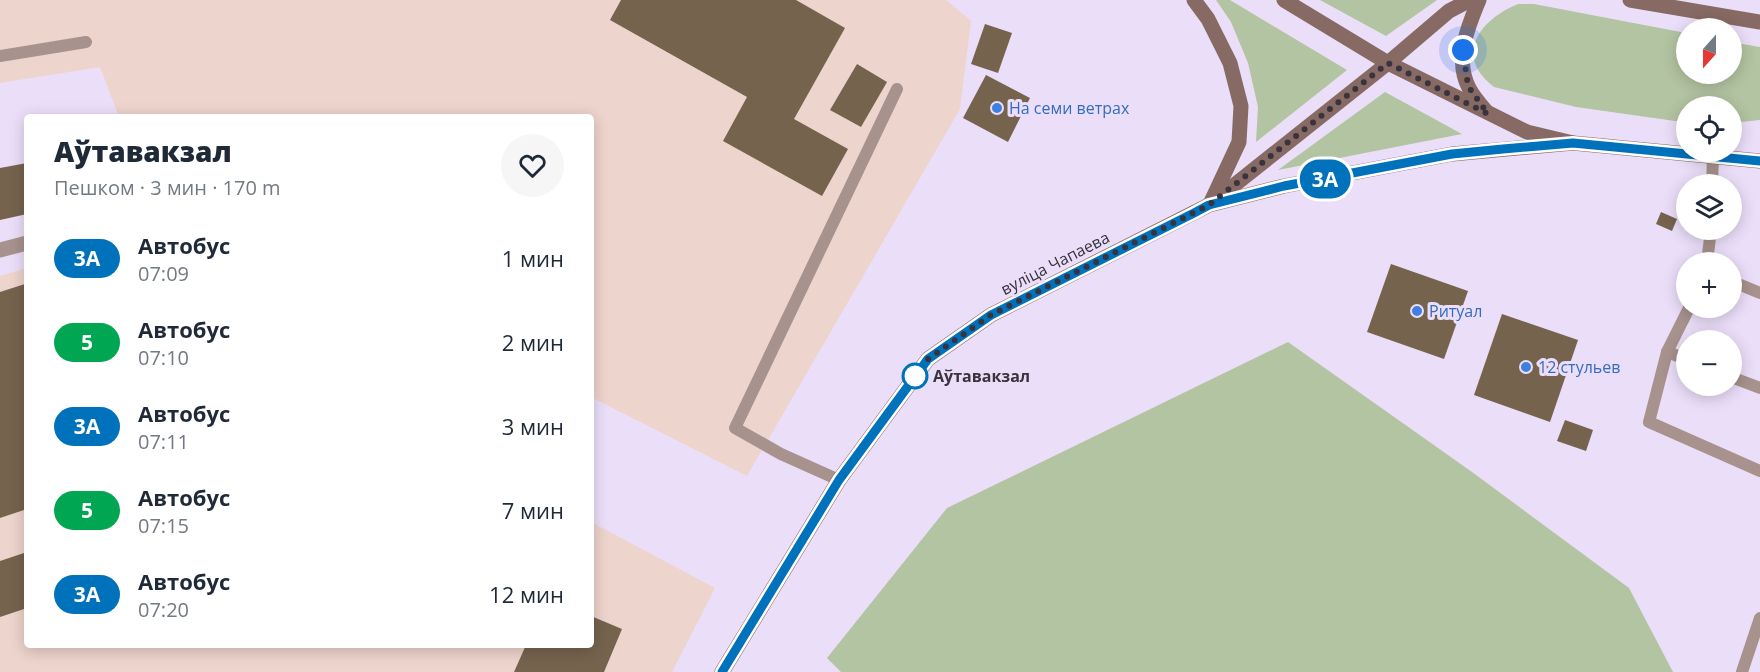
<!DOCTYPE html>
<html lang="ru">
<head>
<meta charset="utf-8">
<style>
  :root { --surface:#fff; --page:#f6f6f7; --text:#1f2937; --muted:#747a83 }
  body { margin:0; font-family:"Open Sans",sans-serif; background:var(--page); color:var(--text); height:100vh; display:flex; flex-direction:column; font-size:22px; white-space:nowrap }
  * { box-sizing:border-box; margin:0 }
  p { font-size:20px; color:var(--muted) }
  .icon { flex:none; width:33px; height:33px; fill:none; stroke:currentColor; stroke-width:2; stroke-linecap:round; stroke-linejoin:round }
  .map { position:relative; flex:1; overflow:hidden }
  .side { position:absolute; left:24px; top:114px; width:570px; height:534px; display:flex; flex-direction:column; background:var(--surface); border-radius:6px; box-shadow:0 3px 15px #0003 }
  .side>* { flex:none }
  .badge { padding:0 12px; border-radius:20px; font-size:21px; line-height:39px }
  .needle { width:39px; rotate:201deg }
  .controls { position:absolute; left:1676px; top:18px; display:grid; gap:12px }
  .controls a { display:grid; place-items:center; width:66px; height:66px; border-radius:50%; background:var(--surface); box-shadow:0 3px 15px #0003; font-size:30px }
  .you { position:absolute; width:30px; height:30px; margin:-15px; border:4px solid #fff; border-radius:50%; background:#1a73e8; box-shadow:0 0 0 9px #1a73e833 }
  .map>.badge { position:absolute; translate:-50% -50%; box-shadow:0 0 0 3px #fff }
  .round { display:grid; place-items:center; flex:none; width:63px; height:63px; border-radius:32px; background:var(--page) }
  .head { display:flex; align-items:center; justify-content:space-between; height:102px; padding:0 30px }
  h1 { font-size:28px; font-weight:800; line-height:45px }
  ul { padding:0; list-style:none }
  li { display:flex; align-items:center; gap:18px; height:84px; padding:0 30px }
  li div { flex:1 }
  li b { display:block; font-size:22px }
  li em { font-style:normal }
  li .badge { min-width:66px; font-weight:700; text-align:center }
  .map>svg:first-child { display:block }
</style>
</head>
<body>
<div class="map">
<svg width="1760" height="672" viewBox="0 0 1760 672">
  <rect width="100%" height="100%" fill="#ebdef9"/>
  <!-- industrial -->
  <g fill="#edd4cc">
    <polygon points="0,0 946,0 971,21 960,109 747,476 591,397 591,117 119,117 100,67 0,83"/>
    <polygon points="27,268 27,645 591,645 591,522 715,588 672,672 0,672 0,276"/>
  </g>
  <!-- green -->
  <g fill="#b3c4a2">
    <polygon points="1216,0 1230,0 1347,70 1256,142 1258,107 1248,63 1231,22"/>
    <polygon points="1320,0 1437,0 1386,36"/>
    <path d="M 1518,4 L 1534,4 L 1686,33 L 1686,74 L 1731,74 L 1731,42 L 1760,47 L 1760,120 L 1731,123 L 1731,106 L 1686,106 L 1686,121 L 1675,121 L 1576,107 L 1494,87 C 1453,56 1479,20 1518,4 Z"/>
    <polygon points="1385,92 1462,134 1278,170"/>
    <polygon points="1288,342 1472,472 1629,588 1673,672 841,672 827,658 947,508"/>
  </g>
  <!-- building -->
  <g fill="#75634e">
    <polygon points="621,0 796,0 845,28 794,119 848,149 822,196 723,141 747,97 610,20"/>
    <polygon points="985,24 1012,33 998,73 971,64"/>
    <polygon points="857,64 887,82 861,127 830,110"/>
    <polygon points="986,75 1030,98 1008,142 963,118"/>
    <polygon points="27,163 27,214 0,220 0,168"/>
    <polygon points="1661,212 1677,219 1672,231 1656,224"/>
    <polygon points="1391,264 1468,291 1444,359 1367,332"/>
    <polygon points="25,284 27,289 27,509 0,518 0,292"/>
    <polygon points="1502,314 1578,340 1550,422 1474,395"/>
    <polygon points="1565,420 1593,430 1586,451 1557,441"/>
    <polygon points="27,552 27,608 0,617 0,561"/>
    <polygon points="591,616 622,629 604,672 514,672 526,645 551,645 559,648 560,645 591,645"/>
  </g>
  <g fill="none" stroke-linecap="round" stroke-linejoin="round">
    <!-- lane -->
    <g stroke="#a7928d" stroke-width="12">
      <polyline points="0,56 86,42"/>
      <polyline points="1712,184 1713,157"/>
      <polyline points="1707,262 1711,230"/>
      <polyline points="1731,281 1760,293"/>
      <polyline points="1689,308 1667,352 1649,422 1760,471"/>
      <polyline points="1667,352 1686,359"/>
      <polyline points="1731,377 1760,388"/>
      <polyline points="839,480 781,454 735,428 897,89"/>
      <polyline points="1742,672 1760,618"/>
    </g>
    <!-- street -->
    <polyline stroke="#a7928d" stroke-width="15" points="0,250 27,243"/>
    <!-- secondary -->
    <g stroke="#886a64" stroke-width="15">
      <polyline points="1194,0 1208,19 1230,63 1241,106 1239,142 1211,202"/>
      <polyline points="1284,0 1388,63 1527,132 1573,143 1760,161"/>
      <path d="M 1479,0 C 1468,26 1454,60 1469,88 C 1473,96 1480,104 1486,111"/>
      <polyline points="1630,0 1760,22"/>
      <polyline points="1213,202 1388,63 1449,11 1470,0"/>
      <polyline points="722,672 839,480 928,359 991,315 1209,205 1284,186 1452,154 1573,143"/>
    </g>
  </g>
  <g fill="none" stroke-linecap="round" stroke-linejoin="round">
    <!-- line casing -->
    <g stroke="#fff" stroke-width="14">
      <polyline id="line" points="722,672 839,480 928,359 991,315 1194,213 1209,205 1284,186 1452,154 1503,149 1573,143 1760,161"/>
    </g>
    <!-- line -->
    <use href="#line" stroke="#0072bc" stroke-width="9"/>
    <!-- walk -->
    <polyline stroke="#38333d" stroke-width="6" stroke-dasharray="0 10.8" points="915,376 928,359 991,315 1209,205 1388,63 1488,114 1468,86 1463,50"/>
  </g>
  <!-- markers -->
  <g fill="#3f7fe0" stroke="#ebdef9" stroke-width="2">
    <circle cx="997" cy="108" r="6"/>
    <circle cx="1417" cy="311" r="6"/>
    <circle cx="1526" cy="367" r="6"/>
  </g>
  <circle fill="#fff" stroke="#0072bc" stroke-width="3" cx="915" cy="376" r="12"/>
  <g text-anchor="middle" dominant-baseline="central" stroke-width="6" stroke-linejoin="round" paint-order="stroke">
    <!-- shop labels -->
    <g font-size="16" fill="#366cbe" stroke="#ebdef9" text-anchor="start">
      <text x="1009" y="108">На семи ветрах</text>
      <text x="1429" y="311">Ритуал</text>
      <text x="1538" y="367">12 стульев</text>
    </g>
    <!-- street labels -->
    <g font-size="16" fill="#38333d" stroke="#ebdef9">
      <text transform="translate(1055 263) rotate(-27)">вуліца Чапаева</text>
    </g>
    <!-- stop labels -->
    <g font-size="16" font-weight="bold" fill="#38333d" stroke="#ebdef9" text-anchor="start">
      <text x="933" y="376">Аўтавакзал</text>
    </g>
  </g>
</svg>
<div class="controls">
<a><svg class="needle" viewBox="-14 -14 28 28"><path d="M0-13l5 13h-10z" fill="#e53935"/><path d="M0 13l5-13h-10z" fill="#747a83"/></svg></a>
<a><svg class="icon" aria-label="locate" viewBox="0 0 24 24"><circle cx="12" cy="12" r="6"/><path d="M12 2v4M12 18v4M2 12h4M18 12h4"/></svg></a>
<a><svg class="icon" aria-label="layers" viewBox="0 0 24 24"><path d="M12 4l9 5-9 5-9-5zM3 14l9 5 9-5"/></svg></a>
<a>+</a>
<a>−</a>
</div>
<div class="you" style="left:1463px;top:50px"></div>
<b class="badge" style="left:1325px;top:179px;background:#0072bc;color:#fff">3А</b>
<section class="side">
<div class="head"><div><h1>Аўтавакзал</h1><p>Пешком · 3 мин · 170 m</p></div><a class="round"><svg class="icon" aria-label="heart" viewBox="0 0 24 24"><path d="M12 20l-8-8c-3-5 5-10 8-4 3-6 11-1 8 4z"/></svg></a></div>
<ul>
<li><span class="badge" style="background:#0072bc;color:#fff">3А</span><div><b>Автобус</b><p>07:09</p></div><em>1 мин</em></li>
<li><span class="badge" style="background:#00a651;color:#fff">5</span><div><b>Автобус</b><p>07:10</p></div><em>2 мин</em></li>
<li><span class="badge" style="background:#0072bc;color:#fff">3А</span><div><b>Автобус</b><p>07:11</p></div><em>3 мин</em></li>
<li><span class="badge" style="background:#00a651;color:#fff">5</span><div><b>Автобус</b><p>07:15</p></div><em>7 мин</em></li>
<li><span class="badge" style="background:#0072bc;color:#fff">3А</span><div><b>Автобус</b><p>07:20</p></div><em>12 мин</em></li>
</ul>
</section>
</div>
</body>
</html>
